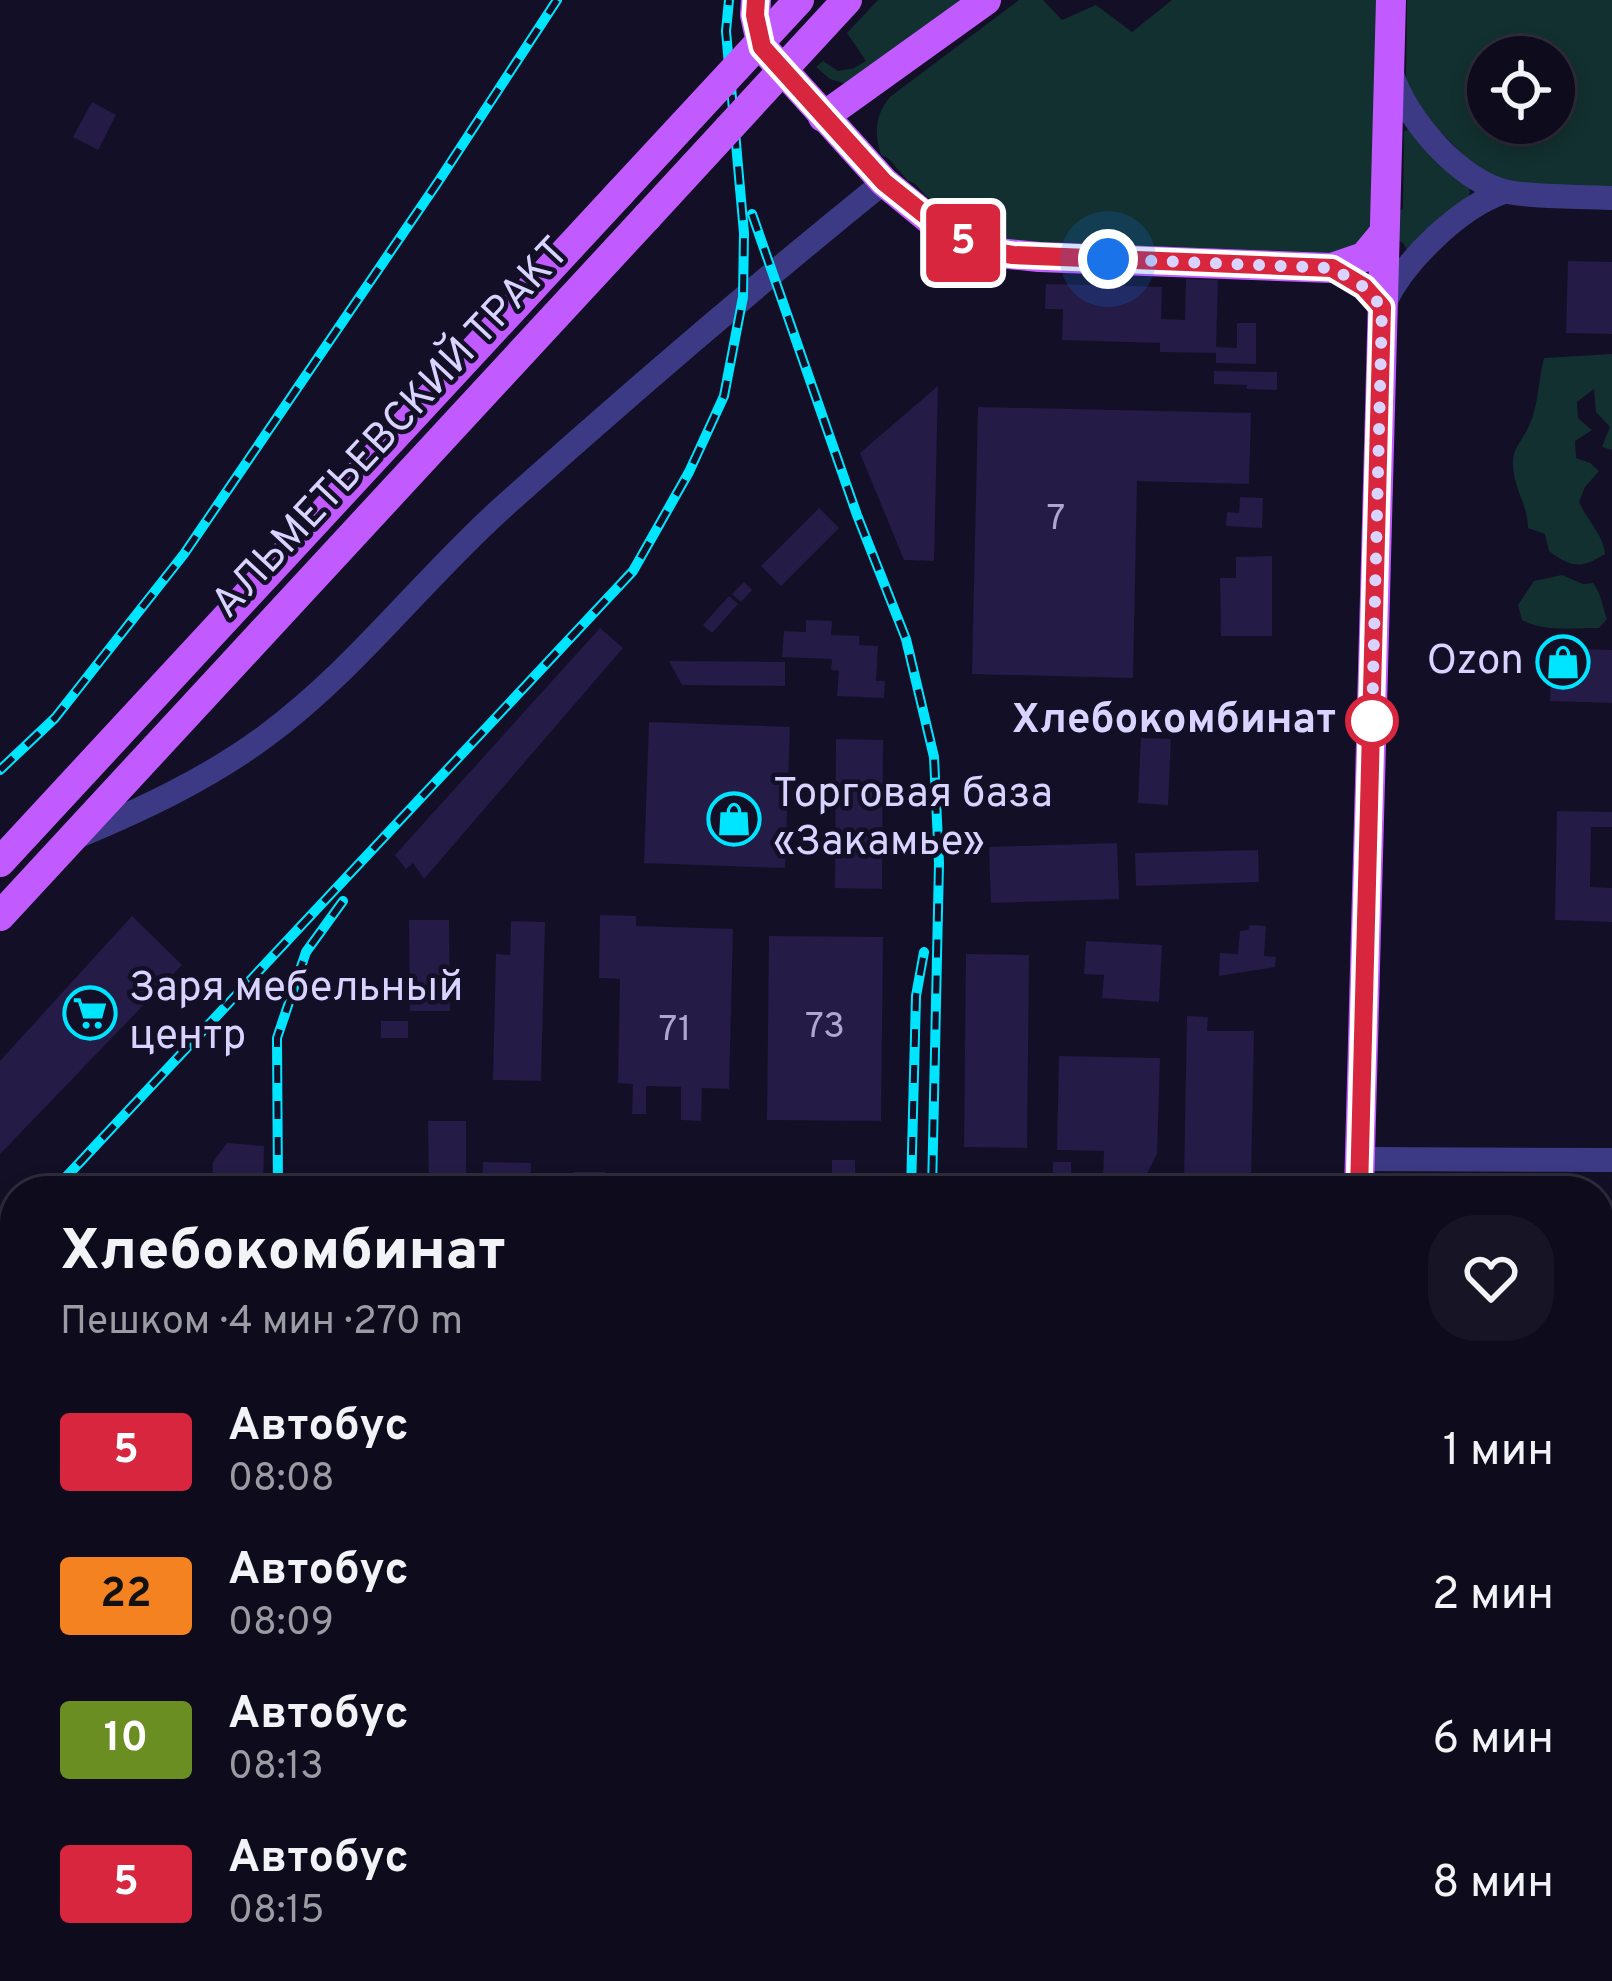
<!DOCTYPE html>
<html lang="ru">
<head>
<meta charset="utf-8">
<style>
  :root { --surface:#0e0b1c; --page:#171425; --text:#f1f3f6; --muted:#9b9ba3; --line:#2e2b3b }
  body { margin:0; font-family:Overpass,sans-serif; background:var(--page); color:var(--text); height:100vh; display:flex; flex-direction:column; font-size:45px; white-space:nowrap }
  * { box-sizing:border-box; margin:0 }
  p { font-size:39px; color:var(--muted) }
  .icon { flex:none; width:66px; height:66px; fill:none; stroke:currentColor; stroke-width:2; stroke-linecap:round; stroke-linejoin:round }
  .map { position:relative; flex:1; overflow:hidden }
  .sheet { position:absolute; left:0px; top:1176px; width:1614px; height:807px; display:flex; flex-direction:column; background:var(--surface); border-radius:48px 48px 0 0; box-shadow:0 6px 18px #0003,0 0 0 3px var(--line) }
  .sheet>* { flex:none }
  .badge { padding:0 24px; border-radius:9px; font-size:42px; line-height:78px }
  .tools { position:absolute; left:1467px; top:36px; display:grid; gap:24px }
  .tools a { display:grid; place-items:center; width:108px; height:108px; border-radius:50%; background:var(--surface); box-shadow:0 6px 18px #0003,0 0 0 3px var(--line); font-size:60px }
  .you { position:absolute; width:60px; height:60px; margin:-30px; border:9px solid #fff; border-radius:50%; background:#1a73e8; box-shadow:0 0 0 18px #1a73e833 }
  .map>.badge { position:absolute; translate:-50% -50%; box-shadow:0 0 0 6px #fff }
  .round { display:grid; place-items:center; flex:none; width:126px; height:126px; border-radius:48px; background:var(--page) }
  .head { display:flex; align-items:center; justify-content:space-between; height:204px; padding:0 60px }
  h1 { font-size:57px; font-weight:800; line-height:90px }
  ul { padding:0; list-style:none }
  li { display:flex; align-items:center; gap:36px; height:144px; padding:0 60px }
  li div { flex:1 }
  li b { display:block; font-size:45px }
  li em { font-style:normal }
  li .badge { min-width:132px; font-weight:700; text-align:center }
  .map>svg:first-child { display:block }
</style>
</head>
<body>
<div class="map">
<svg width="1612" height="1981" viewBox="0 0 1612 1981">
  <rect width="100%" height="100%" fill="#130f26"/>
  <!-- green -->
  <g fill="#12302f" fill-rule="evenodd">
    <polygon points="878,0 979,0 847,84 830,79 816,67 823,61 838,71 854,68 866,61 847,33"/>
    <path d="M 1019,0 L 1043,0 L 1062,20 L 1096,5 L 1132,32 L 1172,0 L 1383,0 L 1374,236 L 1339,256 L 1002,242 L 963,228 L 934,204 L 914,183 L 908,181 L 889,159 L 881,155 C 874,133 875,115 890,97 Z"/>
    <path d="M 1407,0 L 1612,0 L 1612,189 L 1499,186 L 1487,179 L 1420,111 L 1406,83 ZM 1488,57 L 1554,57 L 1554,123 L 1488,123 Z"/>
    <polygon points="1408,129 1470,187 1469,199 1407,250 1403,243 1395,239 1396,213 1403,209 1404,132"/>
    <path d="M 1612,354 L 1612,450 L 1602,447 L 1610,427 L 1596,412 L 1594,389 L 1577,402 L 1578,418 L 1592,430 L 1575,441 L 1576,458 L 1590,463 L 1599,471 L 1585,487 L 1579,502 C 1587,520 1604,536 1605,554 C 1581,569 1572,568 1549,551 L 1545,534 L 1528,528 C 1528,504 1512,487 1513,461 C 1513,448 1524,438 1529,426 C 1539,404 1538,381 1544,358 Z"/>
    <path d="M 1562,575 L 1583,584 L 1593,583 C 1602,595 1602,606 1607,619 L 1599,628 C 1572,628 1546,632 1522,620 L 1518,605 L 1534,581 Z"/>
  </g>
  <!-- building -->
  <g fill="#241b47">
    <polygon points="92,102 116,115 98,150 73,137"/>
    <polygon points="1568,261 1612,262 1612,334 1566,333"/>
    <polygon points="1186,279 1218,280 1216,347 1237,348 1237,323 1256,323 1256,364 1216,363 1216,353 1160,352 1160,343 1062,340 1063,309 1045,309 1046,284 1162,287 1161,319 1185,320"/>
    <polygon points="1214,371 1277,372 1277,390 1246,389 1247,385 1214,384"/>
    <polygon points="938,386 934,561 904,560 860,453"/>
    <polygon points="978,407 1251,413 1249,484 1137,481 1133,678 972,674"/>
    <polygon points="1240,497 1263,498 1262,528 1226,526 1227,512 1239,513"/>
    <polygon points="819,508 839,528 781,586 761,566"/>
    <polygon points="1272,556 1272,636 1221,636 1220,578 1236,578 1236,557"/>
    <polygon points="744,582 752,590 741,602 732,594"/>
    <polygon points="729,596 738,604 712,633 703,625"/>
    <polygon points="806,620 832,621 831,635 859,636 859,645 878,646 876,681 885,681 884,698 837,696 839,671 831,670 832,659 782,657 784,631 806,632"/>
    <polygon points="600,628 623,648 424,879 413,863 406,869 395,855"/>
    <polygon points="1552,648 1612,650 1612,703 1550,701"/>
    <polygon points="669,661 785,662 785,686 682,685"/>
    <polygon points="649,722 790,727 785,868 644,863"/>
    <polygon points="1141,738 1171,739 1168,805 1138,803"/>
    <polygon points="836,739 883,740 882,889 835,888"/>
    <polygon points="1557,811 1612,812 1612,827 1591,827 1590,887 1612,888 1612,922 1555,920"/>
    <polygon points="1117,843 1119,899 991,903 989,847"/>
    <polygon points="1258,850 1259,882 1136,886 1135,853"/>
    <polygon points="600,915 636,916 636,926 733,929 729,1089 702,1088 701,1121 681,1120 681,1087 646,1086 646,1114 632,1114 633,1084 618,1083 620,979 599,978"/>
    <polygon points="132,916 182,965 0,1154 0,1061"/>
    <polygon points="409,920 449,920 450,1011 410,1011"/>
    <polygon points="511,921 545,922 541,1081 493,1080 496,954 510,955"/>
    <polygon points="1250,925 1266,926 1264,956 1276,957 1275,967 1219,976 1220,953 1238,954 1240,931 1248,930"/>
    <polygon points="769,936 883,937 881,1121 767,1120"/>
    <polygon points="1086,941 1162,945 1159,1002 1102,998 1104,975 1084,974"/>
    <polygon points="966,954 1029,955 1027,1148 964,1147"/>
    <polygon points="1187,1016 1208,1017 1207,1031 1254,1031 1251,1180 1184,1179"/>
    <rect x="381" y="1021" width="27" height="17"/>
    <polygon points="1059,1056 1160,1058 1157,1154 1143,1181 1103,1180 1104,1151 1057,1150"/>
    <polygon points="428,1121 466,1121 466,1191 429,1191"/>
    <polygon points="227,1143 264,1146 263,1191 212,1191 213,1162"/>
    <polygon points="832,1160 855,1160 855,1178 879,1179 879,1191 832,1191"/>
    <polygon points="483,1162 531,1163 530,1191 482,1191"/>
    <rect x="1053" y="1162" width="18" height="20"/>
    <rect x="574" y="1172" width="31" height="19"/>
    <polygon points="695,1176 763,1177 763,1191 695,1191"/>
    <polygon points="1599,1200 1612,1200 1612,1238 1599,1237"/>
    <polygon points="15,1367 15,1416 0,1433 0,1383"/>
    <polygon points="0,1457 15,1457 15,1496 0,1495"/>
    <polygon points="352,1968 388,1968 387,1981 352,1981"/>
    <rect x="793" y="1968" width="73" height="13"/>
    <rect x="937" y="1968" width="40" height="13"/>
    <rect x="1035" y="1968" width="97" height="13"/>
    <polygon points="1469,1968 1565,1968 1565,1981 1468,1981"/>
  </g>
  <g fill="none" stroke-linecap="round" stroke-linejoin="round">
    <!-- minor -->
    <g stroke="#3d3a85" stroke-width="24">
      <path d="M 1392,74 C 1405,118 1461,183 1508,192 C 1541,198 1578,196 1612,198"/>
      <path d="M 1385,302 C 1405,260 1460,207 1504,192"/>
      <path d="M 74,838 C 141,810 208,779 267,735 C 355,670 421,581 502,508 C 627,396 754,287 884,182"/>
      <polyline points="1359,1159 1612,1160"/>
    </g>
    <!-- major -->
    <g stroke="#c25bff" stroke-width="30">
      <polyline points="756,0 755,15 762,47 884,182 946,233 963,243 998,253 1039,257 1332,268 1364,257 1384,233"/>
      <polyline points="823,117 986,0"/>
      <polyline points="0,862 620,193"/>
      <polyline points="0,916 647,217"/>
      <polyline points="1359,1191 1391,0"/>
      <polyline points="1337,1981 1338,1968"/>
    </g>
    <!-- rail casing -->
    <g stroke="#00e5ff" stroke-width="10">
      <g id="rail">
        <polyline points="752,214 857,515 906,639 934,757 939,863 932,1191"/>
        <polyline points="0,770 55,718 184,554 438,182 557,0"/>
        <polyline points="53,1191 633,571 689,472 724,396 743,297 744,233 726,31 729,0"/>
        <polyline points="278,1191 277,1038 306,952 343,901"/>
        <polyline points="911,1191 916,996 924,952"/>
        <polyline points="0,1248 15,1232"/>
        <polyline points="273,1968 273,1981"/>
        <polyline points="890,1981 890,1968"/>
        <polyline points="921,1981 921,1968"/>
      </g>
    </g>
    <!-- rail -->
    <use href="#rail" stroke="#130f26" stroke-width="6" stroke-dasharray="18" stroke-linecap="butt"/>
    <!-- major-bridge -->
    <g stroke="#c25bff" stroke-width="30">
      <polyline points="620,193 799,0"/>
      <polyline points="647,217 847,0"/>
    </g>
  </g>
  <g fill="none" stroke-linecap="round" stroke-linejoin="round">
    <!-- line casing -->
    <g stroke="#fff" stroke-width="27">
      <polyline id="line" points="756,0 755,15 762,47 884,182 954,238 983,250 1013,255 1332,268 1364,287 1382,307 1359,1191"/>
    </g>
    <!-- line -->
    <use href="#line" stroke="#d7263d" stroke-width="18"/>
    <!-- walk -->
    <polyline stroke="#d9d4ff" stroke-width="12" stroke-dasharray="0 21.6" points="1108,259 1332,268 1364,287 1382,307 1372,721"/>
  </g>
  <!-- icons -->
  <defs>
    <g id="shop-ring" transform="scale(2.7)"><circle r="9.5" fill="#130f26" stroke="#00e5ff" stroke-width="1.5"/><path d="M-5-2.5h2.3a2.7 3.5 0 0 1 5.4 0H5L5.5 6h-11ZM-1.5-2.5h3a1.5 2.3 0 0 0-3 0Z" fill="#00e5ff"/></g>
    <g id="supermarket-ring" transform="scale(2.7)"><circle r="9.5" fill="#130f26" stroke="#00e5ff" stroke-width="1.5"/><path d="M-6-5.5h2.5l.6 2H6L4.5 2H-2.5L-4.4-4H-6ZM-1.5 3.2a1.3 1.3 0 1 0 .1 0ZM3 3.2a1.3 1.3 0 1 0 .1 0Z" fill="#00e5ff"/></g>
  </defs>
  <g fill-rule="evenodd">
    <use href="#shop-ring" x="1563" y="662"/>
    <use href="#shop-ring" x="734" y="819"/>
    <use href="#supermarket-ring" x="90" y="1013"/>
  </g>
  <!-- markers -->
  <circle fill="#fff" stroke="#d7263d" stroke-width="6" cx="1372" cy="721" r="24"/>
  <g text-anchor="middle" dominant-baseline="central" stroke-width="9" stroke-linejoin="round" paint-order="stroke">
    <!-- number labels -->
    <g font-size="36" fill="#aca6d1">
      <text x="1056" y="520">7</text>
      <text x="825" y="1028">73</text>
      <text x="675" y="1031">71</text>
    </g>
    <!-- street labels -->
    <g font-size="42" fill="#d9d4ff" stroke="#130f26">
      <text transform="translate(392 429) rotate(-47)">АЛЬМЕТЬЕВСКИЙ ТРАКТ</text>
    </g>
    <!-- poi labels -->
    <g font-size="42" fill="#d9d4ff" stroke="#130f26" text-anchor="start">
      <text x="1524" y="662" text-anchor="end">Ozon</text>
      <text x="773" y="795">Торговая база<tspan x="773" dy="48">«Закамье»</tspan></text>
      <text x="129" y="989">Заря мебельный<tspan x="129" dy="48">центр</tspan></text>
    </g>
    <!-- stop labels -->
    <g font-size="42" font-weight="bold" fill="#d9d4ff" stroke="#130f26" text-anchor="end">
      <text x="1336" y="721">Хлебокомбинат</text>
    </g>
  </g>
</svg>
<div class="tools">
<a><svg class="icon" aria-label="locate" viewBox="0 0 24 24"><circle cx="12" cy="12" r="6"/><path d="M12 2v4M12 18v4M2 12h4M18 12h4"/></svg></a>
</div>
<div class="you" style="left:1108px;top:259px"></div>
<b class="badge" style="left:963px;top:243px;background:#d7263d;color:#fff">5</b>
<section class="sheet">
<div class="head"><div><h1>Хлебокомбинат</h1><p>Пешком · 4 мин · 270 m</p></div><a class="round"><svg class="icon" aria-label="heart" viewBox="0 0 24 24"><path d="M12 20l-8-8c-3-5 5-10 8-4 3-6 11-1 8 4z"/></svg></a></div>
<ul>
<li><span class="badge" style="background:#d7263d;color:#fff">5</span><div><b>Автобус</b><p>08:08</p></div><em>1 мин</em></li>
<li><span class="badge" style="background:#f58220;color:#111">22</span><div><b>Автобус</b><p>08:09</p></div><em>2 мин</em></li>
<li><span class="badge" style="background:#6b8e23;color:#fff">10</span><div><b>Автобус</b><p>08:13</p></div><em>6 мин</em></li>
<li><span class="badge" style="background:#d7263d;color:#fff">5</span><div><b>Автобус</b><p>08:15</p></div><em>8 мин</em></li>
</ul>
</section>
</div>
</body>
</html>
